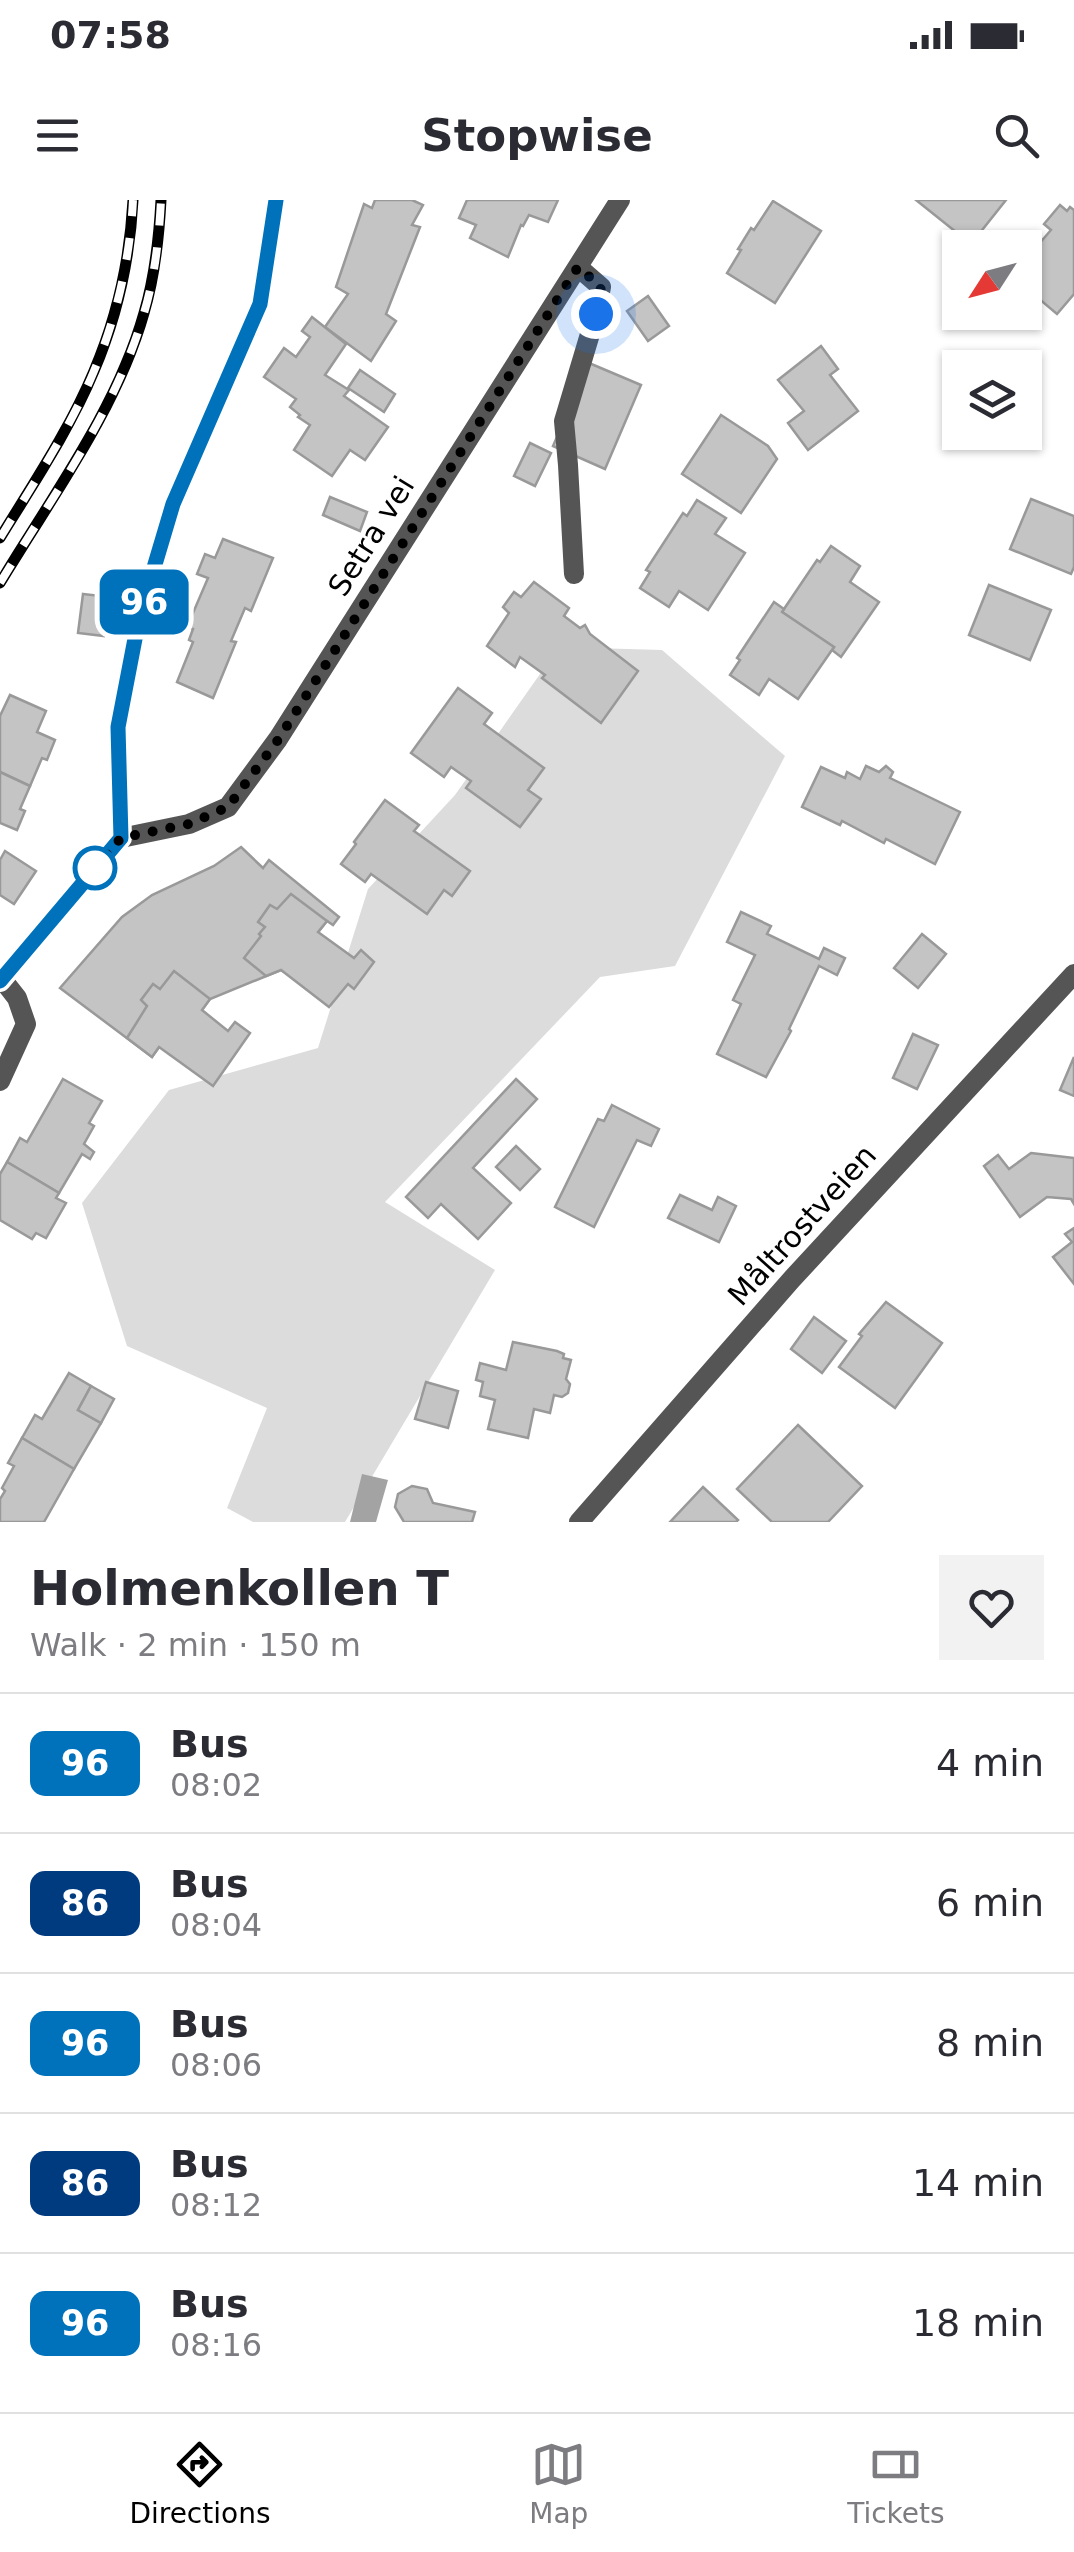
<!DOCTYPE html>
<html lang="en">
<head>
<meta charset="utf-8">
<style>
  :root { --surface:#fff; --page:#f2f2f3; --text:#2b2b33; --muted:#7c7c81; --line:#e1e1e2; --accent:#000 }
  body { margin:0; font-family:"DejaVu Sans",sans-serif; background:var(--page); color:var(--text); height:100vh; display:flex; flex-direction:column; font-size:38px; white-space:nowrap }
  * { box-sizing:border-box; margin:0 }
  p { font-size:32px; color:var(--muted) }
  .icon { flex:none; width:55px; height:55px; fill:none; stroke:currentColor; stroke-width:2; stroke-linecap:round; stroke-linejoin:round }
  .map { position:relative; height:1322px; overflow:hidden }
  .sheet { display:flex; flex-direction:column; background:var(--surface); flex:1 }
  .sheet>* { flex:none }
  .badge { padding:0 20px; border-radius:15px; font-size:35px; line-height:65px }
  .needle { width:65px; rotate:234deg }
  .controls { position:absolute; left:942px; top:30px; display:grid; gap:20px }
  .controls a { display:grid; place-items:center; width:100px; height:100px; border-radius:0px; background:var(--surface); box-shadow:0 2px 8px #0004; font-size:50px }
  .you { position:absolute; width:50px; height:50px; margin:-25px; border:8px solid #fff; border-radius:50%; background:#1a73e8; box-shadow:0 0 0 15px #1a73e833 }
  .map>.badge { position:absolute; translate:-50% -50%; box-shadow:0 0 0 5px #fff }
  .round { display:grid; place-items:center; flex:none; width:105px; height:105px; border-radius:0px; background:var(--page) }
  .summary { display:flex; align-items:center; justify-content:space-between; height:170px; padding:0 30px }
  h1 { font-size:48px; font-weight:600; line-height:75px }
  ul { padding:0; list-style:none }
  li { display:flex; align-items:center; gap:30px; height:140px; padding:0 30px; border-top:2px solid var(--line) }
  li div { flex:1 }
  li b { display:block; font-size:38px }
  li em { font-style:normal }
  li .badge { min-width:110px; font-weight:700; text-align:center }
  .status { display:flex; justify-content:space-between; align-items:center; height:70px; padding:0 50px; background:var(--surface); direction:ltr }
  .status svg { height:28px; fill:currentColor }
  header { display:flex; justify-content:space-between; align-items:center; height:130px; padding:0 30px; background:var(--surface); font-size:45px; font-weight:600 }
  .menu { display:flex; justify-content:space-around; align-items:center; height:140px; border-top:2px solid var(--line); background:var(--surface); font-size:28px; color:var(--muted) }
  .menu a { display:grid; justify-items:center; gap:5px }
  .menu .active { color:var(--accent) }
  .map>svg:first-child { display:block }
</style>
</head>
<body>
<div class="status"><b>07:58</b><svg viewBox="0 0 49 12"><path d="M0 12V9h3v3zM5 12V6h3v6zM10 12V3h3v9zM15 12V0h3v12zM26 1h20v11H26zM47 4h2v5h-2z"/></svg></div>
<header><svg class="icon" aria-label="menu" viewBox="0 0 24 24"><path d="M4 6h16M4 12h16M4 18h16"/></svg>Stopwise<svg class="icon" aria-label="search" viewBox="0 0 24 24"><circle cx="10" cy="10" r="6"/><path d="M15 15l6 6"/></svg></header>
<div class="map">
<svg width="1074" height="1322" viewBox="0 0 1074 1322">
  <rect width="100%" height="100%" fill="#fff"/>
  <!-- green -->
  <polygon fill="#dcdcdc" points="559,447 662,450 785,556 675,766 600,777 385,1002 495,1070 345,1322 253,1322 227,1308 267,1208 127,1146 82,1003 169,890 318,848 368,689 455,595"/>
  <!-- water -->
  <polygon fill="#a3a3a3" points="362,1274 388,1280 376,1322 350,1322"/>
  <!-- building -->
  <g fill="#c4c4c4" stroke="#999" stroke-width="2.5">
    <polygon points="375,0 412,0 423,5 412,25 420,27 386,114 396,121 371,161 325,127 348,94 336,87 364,4 372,8"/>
    <polygon points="467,0 558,0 548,22 529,15 523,26 521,25 508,57 470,38 476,25 459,18"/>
    <polygon points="916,0 1006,0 971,44"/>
    <polygon points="773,1 821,31 775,103 727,73 741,50 738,49 751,28 754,30"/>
    <polygon points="1060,5 1067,11 1070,7 1074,10 1074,94 1057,114 1025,87 1025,60 1051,30 1044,24"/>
    <polygon points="648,96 669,126 648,141 627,111"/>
    <polygon points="312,117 346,144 325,175 349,190 344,196 388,227 365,260 350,250 332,276 294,250 310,225 298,217 300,215 290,207 296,199 264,177 284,148 296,157 310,137 302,131"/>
    <polygon points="821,146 838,169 830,175 858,211 808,250 788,223 804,211 778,180"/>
    <polygon points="589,163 641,185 605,269 553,246"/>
    <polygon points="360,170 395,194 384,212 348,188"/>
    <polygon points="721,215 768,246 777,259 741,313 682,274"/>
    <polygon points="530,243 551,253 535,286 514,276"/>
    <polygon points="330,297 367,312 360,331 323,315"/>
    <polygon points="1031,299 1074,316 1074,367 1071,374 1010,349"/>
    <polygon points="697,300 726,318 715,334 745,353 708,410 679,391 669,407 640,388 650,372 646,370 683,313 687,316"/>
    <polygon points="223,339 273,358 251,411 245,408 231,441 236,442 213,498 177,482 193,442 189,440 193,429 187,427 208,378 197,374 205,354 215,358"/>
    <polygon points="831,346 860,366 850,382 879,402 841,457 832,450 834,447 782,412 817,360 820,362"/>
    <polygon points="534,382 569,408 564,416 580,428 585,425 590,434 638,471 601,523 542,478 545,475 520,457 515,467 487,446 509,413 503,407 514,392 521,397"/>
    <polygon points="989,385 1051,410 1030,460 969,435"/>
    <polygon points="83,394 110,397 104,436 78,433"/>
    <polygon points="774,402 784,409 782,412 834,447 798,499 769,479 759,495 730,475 740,460 737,458"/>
    <polygon points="458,488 492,513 484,524 544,568 528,590 541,599 520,627 466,588 471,581 451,567 444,577 411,553"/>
    <polygon points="10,495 46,511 37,532 55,540 47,560 42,558 30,586 0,572 0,516"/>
    <polygon points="866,566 879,572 886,566 893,572 890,578 960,612 935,664 886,639 884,643 842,621 840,625 802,607 821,567 845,578 847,572 860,579"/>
    <polygon points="0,572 30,586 20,609 25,611 17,630 0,623"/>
    <polygon points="385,600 419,625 414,631 470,671 452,696 444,690 427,714 371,674 365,682 341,664 356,644 354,642"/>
    <polygon points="241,647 263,668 269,660 339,717 333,725 327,721 286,773 281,770 210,799 202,810 159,847 152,857 60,788 122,717 152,695 214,666"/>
    <polygon points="5,651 36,671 14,704 0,695 0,660"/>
    <polygon points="291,694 327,721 318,732 354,758 361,750 374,762 354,789 348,784 329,807 281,770 266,776 244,758 261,736 259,734 265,727 258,722 270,705 277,709"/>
    <polygon points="741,712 771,726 767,734 819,759 824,748 845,758 837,775 819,766 789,829 791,831 766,877 717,854 741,804 733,800 755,755 727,742"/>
    <polygon points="922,734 946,754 918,788 894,768"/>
    <polygon points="174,771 210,799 202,810 228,831 235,822 250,833 213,886 159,847 152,857 127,838 147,806 141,800 153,784 160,789"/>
    <polygon points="913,834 938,845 917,889 893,878"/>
    <polygon points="1074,857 1074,896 1060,890"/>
    <polygon points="63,879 102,901 89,923 94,926 84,944 94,952 90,959 82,954 59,993 7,962 20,938 27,942"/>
    <polygon points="516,879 537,899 473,968 511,1003 478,1039 441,1004 428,1018 406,997"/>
    <polygon points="612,905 659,929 651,946 637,940 594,1027 555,1007 598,919 604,921"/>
    <polygon points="516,946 540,969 520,990 496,967"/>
    <polygon points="1031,953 1074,958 1074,1004 1071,999 1047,997 1020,1017 984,966 998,955 1009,969"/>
    <polygon points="7,962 59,993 56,998 66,1003 46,1038 36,1033 32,1039 0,1020 0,974"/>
    <polygon points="680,995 712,1010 718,997 736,1006 719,1042 668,1018"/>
    <polygon points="1074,1028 1074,1084 1053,1057 1072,1042 1065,1034"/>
    <polygon points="886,1102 942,1143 895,1208 839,1167 862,1136 859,1134"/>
    <polygon points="814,1117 846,1141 822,1173 791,1149"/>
    <polygon points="513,1142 557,1151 564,1154 563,1158 571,1160 566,1179 570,1184 568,1193 562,1197 554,1195 550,1213 534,1209 528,1238 488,1229 495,1200 480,1196 483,1182 476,1180 480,1163 506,1170"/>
    <polygon points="69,1173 91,1186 78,1210 101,1223 74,1269 22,1238 35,1215 42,1219"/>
    <polygon points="426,1182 458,1191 448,1228 415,1219"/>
    <polygon points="91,1186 114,1199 101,1223 78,1210"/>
    <polygon points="798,1225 862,1286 828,1322 772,1322 737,1289"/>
    <polygon points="22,1238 74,1269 44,1322 0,1322 0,1299 5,1291 2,1288 14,1266 8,1263"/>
    <polygon points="412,1286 427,1289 433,1303 475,1312 472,1322 404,1322 395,1307 398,1294"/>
    <polygon points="703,1287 738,1320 736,1322 670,1322"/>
  </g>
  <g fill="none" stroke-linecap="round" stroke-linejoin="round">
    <!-- service -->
    <g stroke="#555" stroke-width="20">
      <polyline points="574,374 568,265 564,221 596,114 601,87 578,67"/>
      <polyline points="0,881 26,824 17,798 2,779"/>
    </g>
    <!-- minor -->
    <g stroke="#555" stroke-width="20">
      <polyline points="121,638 118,527 139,418 173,304 260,104 276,0"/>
      <polyline points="579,1322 792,1079 1074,774"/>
    </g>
    <!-- tertiary -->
    <polyline stroke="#555" stroke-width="20" points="0,781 121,638 189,624 228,607 278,539 620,0"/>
    <!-- rail casing -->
    <g stroke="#000" stroke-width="11">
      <g id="rail">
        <path d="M 0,338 C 33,284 70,229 94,171 C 117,117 130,58 133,0"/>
        <path d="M 0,383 C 51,298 117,209 144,113 C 155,76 159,38 161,0"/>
      </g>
    </g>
    <!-- rail -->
    <use href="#rail" stroke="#fff" stroke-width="8" stroke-dasharray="22" stroke-linecap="butt"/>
  </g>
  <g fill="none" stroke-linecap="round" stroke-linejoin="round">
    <!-- line casing -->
    <g stroke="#fff" stroke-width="22">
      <polyline id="line" points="0,781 121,638 118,527 139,418 173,304 260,104 276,0"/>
    </g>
    <!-- line -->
    <use href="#line" stroke="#0072bc" stroke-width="15"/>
    <!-- walk -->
    <polyline stroke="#000" stroke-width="10" stroke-dasharray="0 18" points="95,668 121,638 189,624 228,607 278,540 578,67 601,87 596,114"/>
  </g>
  <!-- markers -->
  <circle fill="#fff" stroke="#0072bc" stroke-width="5" cx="95" cy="668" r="20"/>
  <g text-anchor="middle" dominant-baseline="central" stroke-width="8" stroke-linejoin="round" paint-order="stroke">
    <!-- street labels -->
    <g font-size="30" fill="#000" stroke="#fff">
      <text transform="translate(371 336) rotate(-58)">Setra vei</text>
      <text transform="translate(802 1025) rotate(-48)">Måltrostveien</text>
    </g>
  </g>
</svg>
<div class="controls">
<a><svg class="needle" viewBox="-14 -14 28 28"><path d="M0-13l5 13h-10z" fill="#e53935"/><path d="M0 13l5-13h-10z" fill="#7c7c81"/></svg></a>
<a><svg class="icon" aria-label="layers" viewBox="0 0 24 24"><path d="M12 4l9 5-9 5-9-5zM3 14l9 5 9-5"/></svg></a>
</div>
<div class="you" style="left:596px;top:114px"></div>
<b class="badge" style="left:144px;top:402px;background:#0072bc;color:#fff">96</b>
</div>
<section class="sheet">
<div class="summary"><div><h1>Holmenkollen T</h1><p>Walk · 2 min · 150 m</p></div><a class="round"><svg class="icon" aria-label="heart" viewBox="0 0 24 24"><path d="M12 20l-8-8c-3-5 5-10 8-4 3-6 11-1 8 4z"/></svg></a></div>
<ul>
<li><span class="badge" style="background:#0072bc;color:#fff">96</span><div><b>Bus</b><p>08:02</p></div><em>4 min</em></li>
<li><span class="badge" style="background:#003b80;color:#fff">86</span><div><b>Bus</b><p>08:04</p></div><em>6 min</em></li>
<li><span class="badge" style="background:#0072bc;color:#fff">96</span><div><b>Bus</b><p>08:06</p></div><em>8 min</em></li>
<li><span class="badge" style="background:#003b80;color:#fff">86</span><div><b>Bus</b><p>08:12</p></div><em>14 min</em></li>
<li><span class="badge" style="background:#0072bc;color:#fff">96</span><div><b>Bus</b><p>08:16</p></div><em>18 min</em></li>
</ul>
</section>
<nav class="menu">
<a class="active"><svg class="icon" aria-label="directions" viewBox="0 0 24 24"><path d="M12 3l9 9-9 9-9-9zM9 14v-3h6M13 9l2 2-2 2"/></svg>Directions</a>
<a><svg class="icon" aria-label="map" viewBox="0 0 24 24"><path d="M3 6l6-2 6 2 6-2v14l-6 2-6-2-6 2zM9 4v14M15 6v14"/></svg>Map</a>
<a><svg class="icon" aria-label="tickets" viewBox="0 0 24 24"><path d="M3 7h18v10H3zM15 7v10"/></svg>Tickets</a>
</nav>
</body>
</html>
